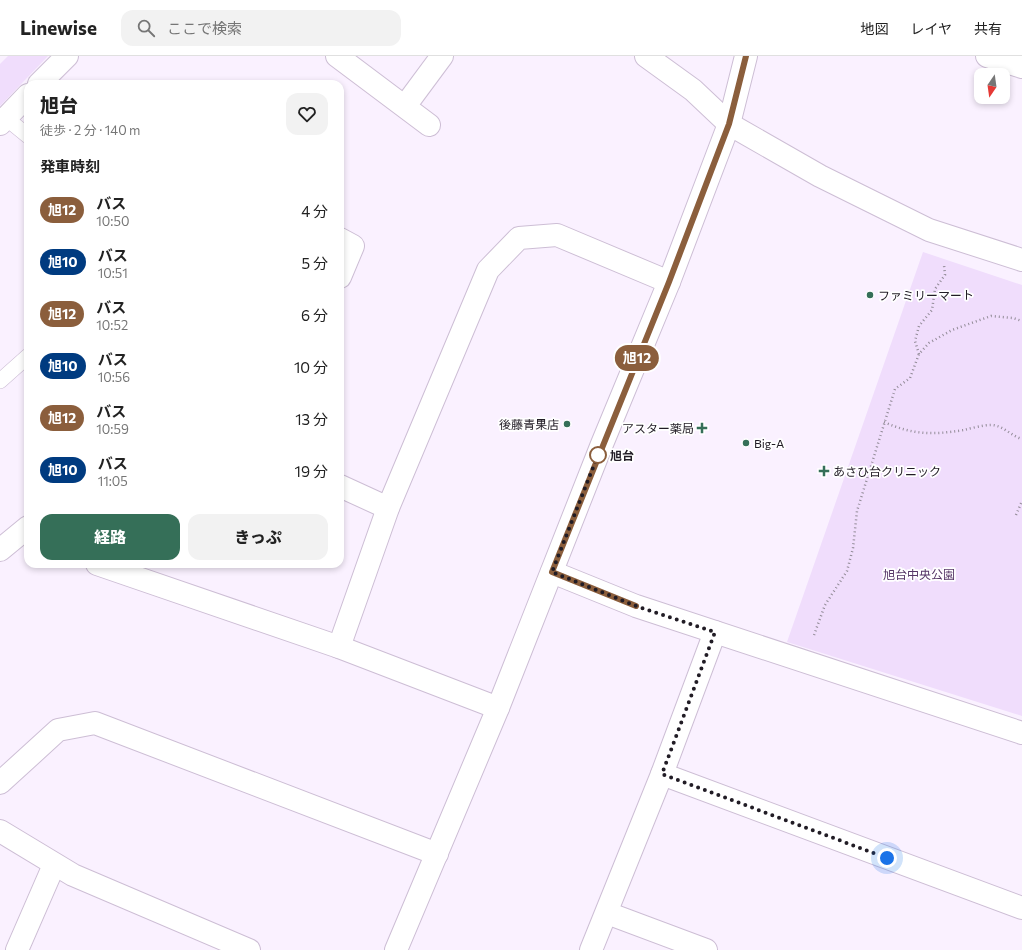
<!DOCTYPE html>
<html lang="ja">
<head>
<meta charset="utf-8">
<style>
  :root { --surface:#fff; --page:#f2f2f2; --text:#222; --muted:#767676; --line:#e0e0e0; --accent:#356f58 }
  body { margin:0; font-family:Commissioner,"Noto Sans JP",sans-serif; background:var(--page); color:var(--text); height:100vh; display:flex; flex-direction:column; font-size:15px; white-space:nowrap }
  * { box-sizing:border-box; margin:0 }
  p { font-size:13px; color:var(--muted) }
  .icon { flex:none; width:22px; height:22px; fill:none; stroke:currentColor; stroke-width:2; stroke-linecap:round; stroke-linejoin:round }
  .map { position:relative; flex:1; overflow:hidden }
  .drawer { position:absolute; left:24px; top:24px; width:320px; height:488px; display:flex; flex-direction:column; background:var(--surface); border-radius:12px; box-shadow:0 2px 6px #0003 }
  .drawer>* { flex:none }
  .badge { padding:0 8px; border-radius:13px; font-size:14px; line-height:26px }
  .needle { width:26px; rotate:193deg }
  .fabs { position:absolute; left:974px; top:12px; display:grid; gap:8px }
  .fabs a { display:grid; place-items:center; width:36px; height:36px; border-radius:8px; background:var(--surface); box-shadow:0 2px 6px #0003; font-size:20px }
  .you { position:absolute; width:20px; height:20px; margin:-10px; border:3px solid #fff; border-radius:50%; background:#1a73e8; box-shadow:0 0 0 6px #1a73e833 }
  .map>.badge { position:absolute; translate:-50% -50%; box-shadow:0 0 0 2px #fff }
  h2 { padding:0 16px; font-size:15px; line-height:36px }
  .round { display:grid; place-items:center; flex:none; width:42px; height:42px; border-radius:12px; background:var(--page) }
  .headline { display:flex; align-items:center; justify-content:space-between; height:68px; padding:0 16px }
  h1 { font-size:19px; font-weight:800; line-height:30px }
  .primary-button { display:flex; gap:8px; margin-top:auto; padding:8px 16px }
  .primary-button a { flex:1; height:46px; border-radius:12px; background:var(--accent); color:#fff; font-size:16px; font-weight:800; line-height:46px; text-align:center }
  .primary-button a+a { background:var(--page); color:var(--text) }
  ul { padding:0; list-style:none }
  li { display:flex; align-items:center; gap:12px; height:52px; padding:0 16px }
  li div { flex:1 }
  li b { display:block; font-size:15px }
  li em { font-style:normal }
  li .badge { min-width:44px; font-weight:700; text-align:center }
  header { display:flex; align-items:center; gap:24px; box-sizing:border-box; height:56px; padding:0 20px; background:var(--surface); border-bottom:1px solid var(--line) }
  header strong { font-size:19px }
  nav { display:flex; gap:22px; margin-inline-start:auto; font-size:14px }
  .search { width:280px; height:36px; background:var(--page); display:flex; align-items:center; gap:10px; box-sizing:border-box; padding:0 14px; border-radius:12px; color:var(--muted); font-size:15px }
  .map>svg:first-child { display:block }
</style>
</head>
<body>
<header>
<strong>Linewise</strong>
<div class="search"><svg class="icon" aria-label="search" viewBox="0 0 24 24"><circle cx="10" cy="10" r="6"/><path d="M15 15l6 6"/></svg>ここで検索</div>
<nav><a>地図</a><a>レイヤ</a><a>共有</a></nav>
</header>
<div class="map">
<svg width="1022" height="894" viewBox="0 0 1022 894">
  <rect width="100%" height="100%" fill="#faf1ff"/>
  <!-- green -->
  <g fill="#f0ddfc">
    <polygon points="8,0 48,0 0,50 0,8"/>
    <polygon points="923,196 1022,229 1022,660 787,586"/>
  </g>
  <g fill="none" stroke-linecap="round" stroke-linejoin="round">
    <!-- lane casing -->
    <g stroke="#cdbed5" stroke-width="16">
      <g id="lane">
        <polyline points="6,62 28,80"/>
        <polyline points="0,325 28,300"/>
      </g>
    </g>
    <!-- street casing -->
    <g stroke="#cdbed5" stroke-width="24">
      <g id="street">
        <polyline points="337,0 429,69"/>
        <polyline points="987,0 1022,11"/>
        <polyline points="39,28 67,0"/>
        <polyline points="405,50 442,0"/>
        <polyline points="0,68 28,39"/>
        <polyline points="340,183 353,190 340,221"/>
        <polyline points="340,430 388,452"/>
        <polyline points="0,494 28,471"/>
        <polyline points="97,508 339,591 498,652"/>
        <polyline points="552,516 636,550 1022,677"/>
        <polyline points="339,591 388,452 488,214 519,182 557,179 669,226"/>
        <polyline points="662,718 1022,852"/>
        <polyline points="0,727 58,674 95,667 437,798"/>
        <polyline points="0,775 73,819 249,894"/>
        <polyline points="607,857 706,894"/>
        <polyline points="17,894 54,809"/>
        <polyline points="591,894 662,718 715,576"/>
      </g>
    </g>
    <!-- secondary casing -->
    <g stroke="#cdbed5" stroke-width="24">
      <g id="secondary">
        <polyline points="646,0 693,34 729,68 820,120 929,174 1022,204"/>
        <polyline points="396,894 498,652 602,388 669,226 729,68 746,0"/>
      </g>
    </g>
    <!-- path -->
    <g stroke="#938c98" stroke-width="2.5" stroke-dasharray="1 3" stroke-linecap="butt">
      <polyline points="919,298 915,285 919,270 932,254 935,233 945,219 944,209"/>
      <path d="M 884,366 C 913,379 933,379 964,374 C 972,372 983,369 991,369 C 1003,369 1011,380 1022,383"/>
      <polyline points="1016,459 1022,445"/>
      <polyline points="814,579 825,549 847,515 853,492 857,455 895,333 910,322 919,298 929,287 952,274 991,260 1013,262 1022,265"/>
    </g>
    <!-- lane -->
    <use href="#lane" stroke="#fff" stroke-width="15"/>
    <!-- street -->
    <use href="#street" stroke="#fff" stroke-width="22"/>
    <!-- secondary -->
    <use href="#secondary" stroke="#fff" stroke-width="22"/>
  </g>
  <g fill="none" stroke-linecap="round" stroke-linejoin="round">
    <!-- line casing -->
    <g stroke="#fff" stroke-width="9">
      <polyline id="line" points="636,550 552,516 669,226 729,68 746,0"/>
    </g>
    <!-- line -->
    <use href="#line" stroke="#8b5e3c" stroke-width="6"/>
    <!-- walk -->
    <polyline stroke="#211c25" stroke-width="4" stroke-dasharray="0 7.2" points="598,399 552,516 636,550 715,576 662,718 887,802"/>
  </g>
  <!-- markers -->
  <g fill="#356f58" stroke="#fff" stroke-width="1.5">
    <circle cx="870" cy="239" r="4"/>
    <circle cx="567" cy="368" r="4"/>
    <path d="M700 366h4v4h4v4h-4v4h-4v-4h-4v-4h4z"/>
    <circle cx="746" cy="387" r="4"/>
    <path d="M822 409h4v4h4v4h-4v4h-4v-4h-4v-4h4z"/>
  </g>
  <circle fill="#fff" stroke="#8b5e3c" stroke-width="2" cx="598" cy="399" r="8"/>
  <g text-anchor="middle" dominant-baseline="central" stroke-width="3.5" stroke-linejoin="round" paint-order="stroke">
    <!-- poi labels -->
    <g font-size="12" fill="#211c25" stroke="#fff" text-anchor="start">
      <text x="878" y="239">ファミリーマート</text>
      <text x="559" y="368" text-anchor="end">後藤青果店</text>
      <text x="694" y="372" text-anchor="end">アスター薬局</text>
      <text x="754" y="387">Big-A</text>
      <text x="833" y="415">あさひ台クリニック</text>
    </g>
    <!-- stop labels -->
    <g font-size="12" font-weight="bold" fill="#211c25" stroke="#fff" text-anchor="start">
      <text x="610" y="399">旭台</text>
    </g>
    <!-- park labels -->
    <g font-size="12" fill="#563667" stroke="#fff">
      <text x="919" y="518">旭台中央公園</text>
    </g>
  </g>
</svg>
<div class="fabs">
<a><svg class="needle" viewBox="-14 -14 28 28"><path d="M0-13l5 13h-10z" fill="#e53935"/><path d="M0 13l5-13h-10z" fill="#767676"/></svg></a>
</div>
<div class="you" style="left:887px;top:802px"></div>
<b class="badge" style="left:637px;top:302px;background:#8b5e3c;color:#fff">旭12</b>
<section class="drawer">
<div class="headline"><div><h1>旭台</h1><p>徒歩 · 2 分 · 140 m</p></div><a class="round"><svg class="icon" aria-label="heart" viewBox="0 0 24 24"><path d="M12 20l-8-8c-3-5 5-10 8-4 3-6 11-1 8 4z"/></svg></a></div>
<h2>発車時刻</h2>
<ul>
<li><span class="badge" style="background:#8b5e3c;color:#fff">旭12</span><div><b>バス</b><p>10:50</p></div><em>4 分</em></li>
<li><span class="badge" style="background:#003b80;color:#fff">旭10</span><div><b>バス</b><p>10:51</p></div><em>5 分</em></li>
<li><span class="badge" style="background:#8b5e3c;color:#fff">旭12</span><div><b>バス</b><p>10:52</p></div><em>6 分</em></li>
<li><span class="badge" style="background:#003b80;color:#fff">旭10</span><div><b>バス</b><p>10:56</p></div><em>10 分</em></li>
<li><span class="badge" style="background:#8b5e3c;color:#fff">旭12</span><div><b>バス</b><p>10:59</p></div><em>13 分</em></li>
<li><span class="badge" style="background:#003b80;color:#fff">旭10</span><div><b>バス</b><p>11:05</p></div><em>19 分</em></li>
</ul>
<div class="primary-button"><a>経路</a><a>きっぷ</a></div>
</section>
</div>
</body>
</html>
